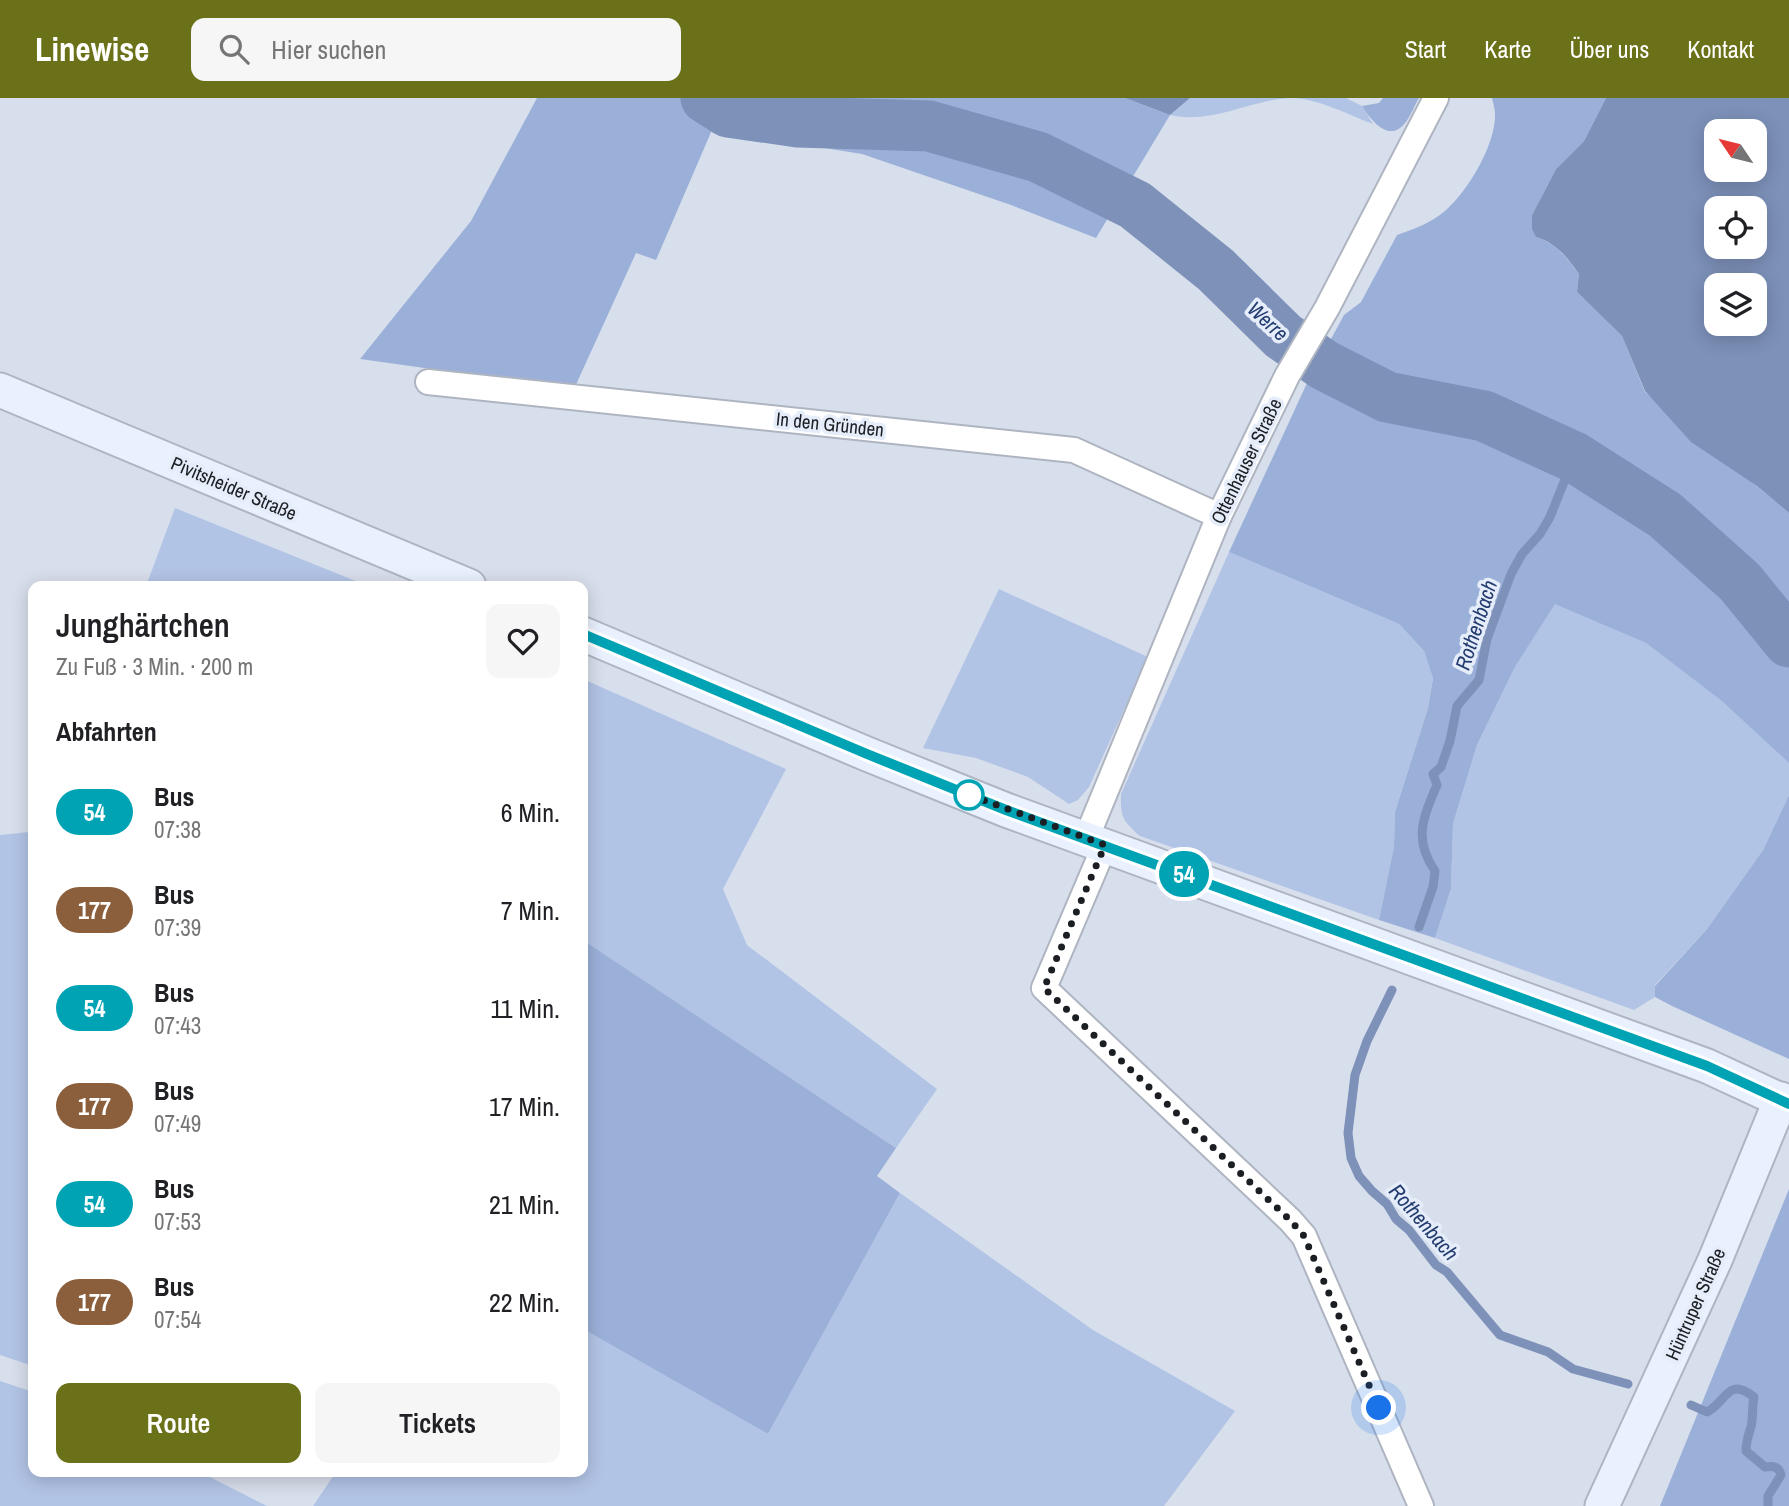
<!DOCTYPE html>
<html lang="de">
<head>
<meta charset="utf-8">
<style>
  :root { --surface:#fff; --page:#f6f6f6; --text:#202124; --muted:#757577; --accent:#6b7118 }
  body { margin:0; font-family:"Archivo Narrow",sans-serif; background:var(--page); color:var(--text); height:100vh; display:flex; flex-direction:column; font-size:26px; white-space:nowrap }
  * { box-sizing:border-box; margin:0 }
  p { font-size:23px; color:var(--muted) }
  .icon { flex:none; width:38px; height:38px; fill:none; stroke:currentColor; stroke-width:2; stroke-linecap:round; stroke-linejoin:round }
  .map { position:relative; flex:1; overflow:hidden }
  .side { position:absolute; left:28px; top:483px; width:560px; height:896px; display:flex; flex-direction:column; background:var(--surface); border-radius:14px; box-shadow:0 4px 18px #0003 }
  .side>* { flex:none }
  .badge { padding:0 14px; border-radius:23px; font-size:24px; line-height:46px }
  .needle { width:46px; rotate:305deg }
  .buttons { position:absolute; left:1704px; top:21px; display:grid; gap:14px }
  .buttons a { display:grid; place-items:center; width:63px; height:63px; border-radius:14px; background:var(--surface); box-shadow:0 4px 18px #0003; font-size:35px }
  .you { position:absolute; width:35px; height:35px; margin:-18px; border:5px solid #fff; border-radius:50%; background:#1a73e8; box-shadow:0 0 0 10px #1a73e833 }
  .map>.badge { position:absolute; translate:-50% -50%; box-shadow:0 0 0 4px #fff }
  h2 { padding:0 28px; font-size:26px; line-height:63px }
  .round { display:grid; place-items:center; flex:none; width:74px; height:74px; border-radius:14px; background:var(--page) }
  .headline { display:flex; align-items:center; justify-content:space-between; height:119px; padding:0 28px }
  h1 { font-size:33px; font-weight:600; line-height:52px }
  .cta { display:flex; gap:14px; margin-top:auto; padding:14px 28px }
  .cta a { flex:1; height:80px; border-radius:14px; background:var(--accent); color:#fff; font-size:28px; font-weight:600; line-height:80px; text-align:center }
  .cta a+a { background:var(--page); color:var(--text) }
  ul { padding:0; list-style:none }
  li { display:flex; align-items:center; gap:21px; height:98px; padding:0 28px }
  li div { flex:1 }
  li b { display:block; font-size:26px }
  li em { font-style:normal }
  li .badge { min-width:77px; font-weight:700; text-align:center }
  header { display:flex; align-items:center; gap:42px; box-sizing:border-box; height:98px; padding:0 35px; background:var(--accent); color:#fff }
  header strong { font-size:33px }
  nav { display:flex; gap:38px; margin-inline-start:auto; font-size:24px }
  .search { width:490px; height:63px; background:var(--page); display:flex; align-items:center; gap:18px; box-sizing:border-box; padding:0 24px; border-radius:14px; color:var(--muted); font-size:26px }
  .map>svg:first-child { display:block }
</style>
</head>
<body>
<header>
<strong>Linewise</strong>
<div class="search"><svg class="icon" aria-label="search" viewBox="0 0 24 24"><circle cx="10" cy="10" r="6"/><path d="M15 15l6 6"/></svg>Hier suchen</div>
<nav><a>Start</a><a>Karte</a><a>Über uns</a><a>Kontakt</a></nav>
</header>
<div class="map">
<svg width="1789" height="1408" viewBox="0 0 1789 1408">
  <rect width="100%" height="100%" fill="#d8dfec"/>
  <!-- green -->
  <g fill="#b2c4e6">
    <path d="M 1190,0 L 1346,0 L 1362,8 L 1373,26 C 1349,17 1321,2 1294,0 C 1252,0 1214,27 1170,17 Z"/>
    <polygon points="175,410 368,488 146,488"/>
    <path d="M 1229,454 L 1399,526 L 1424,553 L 1433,579 L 1428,610 L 1395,714 L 1394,748 L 1379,822 L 1140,738 C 1123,723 1120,719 1121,696 Z"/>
    <polygon points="999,491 1148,559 1089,689 1078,702 1069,706 1028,679 976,660 923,650"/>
    <polygon points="1555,505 1646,545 1723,603 1789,665 1789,697 1763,752 1707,831 1655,887 1655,899 1634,912 1435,840 1451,791 1453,726 1477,647 1515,569"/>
    <polygon points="583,581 786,671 723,791 747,847 937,991 896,1050 583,842"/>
    <polygon points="33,731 33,1268 0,1257 0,737 29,734"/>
    <polygon points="900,1095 1093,1232 1235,1313 1164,1408 313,1408 336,1374 583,1374 583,1231 768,1336"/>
    <polygon points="0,1283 33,1294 33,1374 200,1374 267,1408 0,1408"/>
  </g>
  <!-- forest -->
  <g fill="#9bb0d9">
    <polygon points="537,0 1125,0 1170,17 1096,140 1011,107 862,56 712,32 656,162 636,155 574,291 360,261 471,123"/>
    <path d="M 1383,0 L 1419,0 C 1414,8 1411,18 1405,25 C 1389,46 1370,21 1362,8 L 1379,5 Z"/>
    <path d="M 1492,0 L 1606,0 L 1584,43 L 1556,71 L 1532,117 L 1536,139 C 1556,145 1567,160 1579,176 L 1577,194 L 1622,238 L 1645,294 L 1789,415 L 1789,665 L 1722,603 L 1646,545 L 1555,506 L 1515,569 L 1477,647 L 1453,726 L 1451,791 L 1435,840 L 1379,822 L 1394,748 L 1395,714 L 1428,610 L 1433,580 L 1424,553 L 1399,526 L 1229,454 L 1307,285 L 1344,217 L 1361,204 L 1397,137 C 1413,131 1432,125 1446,112 C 1468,93 1496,46 1495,16 C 1495,11 1493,5 1492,0 Z"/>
    <polygon points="1789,697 1789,961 1672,908 1655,899 1655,888 1707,831 1763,752"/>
    <polygon points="583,842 896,1050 877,1078 900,1095 768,1336 583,1231"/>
    <polygon points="1789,1091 1789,1408 1660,1408"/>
  </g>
  <!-- water -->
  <g fill="#7d91b9" fill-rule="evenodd">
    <polygon points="1125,0 1190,0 1170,17"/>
    <path d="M 1606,0 L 1789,0 L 1789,415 L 1757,388 L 1691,344 L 1645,293 L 1622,238 L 1577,194 L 1579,176 C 1567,159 1556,145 1536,139 L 1532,131 L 1532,117 L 1556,71 L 1584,43 ZM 1755,33 L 1755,72 L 1717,72 L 1717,33 ZM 1755,110 L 1755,149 L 1717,149 L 1717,110 ZM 1717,187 L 1755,187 L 1755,226 L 1717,226 Z"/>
  </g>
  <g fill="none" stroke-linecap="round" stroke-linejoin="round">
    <!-- stream -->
    <g stroke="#7d91b9" stroke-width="9">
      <path d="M 1419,829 L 1433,789 L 1435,773 C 1413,741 1423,720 1437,687 L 1433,676 L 1441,669 L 1450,643 L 1457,608 L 1479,582 L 1487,541 L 1511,476 L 1522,456 L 1540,436 L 1550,419 L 1574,359"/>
      <polyline points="1392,892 1367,943 1355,977 1348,1035 1351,1060 1359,1078 1372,1093 1387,1106 1396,1121 1409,1132 1436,1167 1447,1174 1500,1237 1548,1254 1573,1271 1628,1286"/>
      <path d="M 1691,1307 L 1707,1314 C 1727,1304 1727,1278 1754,1299 C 1752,1309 1753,1321 1751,1329 C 1748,1338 1746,1343 1746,1353 L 1765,1369 C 1773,1368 1779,1368 1781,1377 L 1768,1398 L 1768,1408"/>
    </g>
    <!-- river -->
    <polyline stroke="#7d91b9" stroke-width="51" points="706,0 728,14 798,24 929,28 1038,59 1135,107 1216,172 1283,238 1324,267 1387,299 1484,318 1574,359 1665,417 1740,484 1789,544"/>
    <!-- street casing -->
    <g stroke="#aeb5c1" stroke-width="28">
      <g id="street">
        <polyline points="428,284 1074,352 1219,418"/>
        <polyline points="1086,741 1219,418 1287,278 1327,210 1436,0"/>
        <polyline points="1105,747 1044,890 1290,1122 1304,1138 1421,1408"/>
      </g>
    </g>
    <!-- secondary casing -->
    <g stroke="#aeb5c1" stroke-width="37">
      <g id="secondary">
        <polyline points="0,292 469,488"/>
        <polyline points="583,536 867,656 1006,712 1707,968 1789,1006"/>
        <polyline points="1602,1408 1715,1162 1781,1001"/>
      </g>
    </g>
    <!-- street -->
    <use href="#street" stroke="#fff" stroke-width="24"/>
    <!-- secondary -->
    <use href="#secondary" stroke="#eaf1fe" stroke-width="33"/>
  </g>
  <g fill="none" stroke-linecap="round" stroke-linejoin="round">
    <!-- line casing -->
    <g stroke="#fff" stroke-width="16">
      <polyline id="line" points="583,536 867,656 1006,712 1707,968 1789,1006"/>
    </g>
    <!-- line -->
    <use href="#line" stroke="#00a3b4" stroke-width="10"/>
    <!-- walk -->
    <polyline stroke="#1b1e22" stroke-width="7" stroke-dasharray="0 12.6" points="969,697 959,693 1105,747 1044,890 1290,1122 1304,1138 1379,1310"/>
  </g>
  <!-- markers -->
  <circle fill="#fff" stroke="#00a3b4" stroke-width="3.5" cx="969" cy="697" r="14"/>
  <g text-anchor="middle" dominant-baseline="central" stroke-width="7" stroke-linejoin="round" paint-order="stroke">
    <!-- street labels -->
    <g font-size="19" fill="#1b1e22" stroke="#e6edfa">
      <text transform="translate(830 326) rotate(6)">In den Gründen</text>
      <text transform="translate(1246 363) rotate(-64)">Ottenhauser Straße</text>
      <text transform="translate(234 390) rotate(23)">Pivitsheider Straße</text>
      <text transform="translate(1695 1206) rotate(-66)">Hüntruper Straße</text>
    </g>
    <!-- water labels -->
    <g font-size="21" font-style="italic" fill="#233c6f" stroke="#e6edfa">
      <text transform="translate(1268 223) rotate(43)">Werre</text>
      <text transform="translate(1476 527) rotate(-72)">Rothenbach</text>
      <text transform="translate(1424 1124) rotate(49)">Rothenbach</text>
    </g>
  </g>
</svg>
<div class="buttons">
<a><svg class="needle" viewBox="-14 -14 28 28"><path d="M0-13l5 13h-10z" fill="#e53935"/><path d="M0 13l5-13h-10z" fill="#757577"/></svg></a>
<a><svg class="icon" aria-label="locate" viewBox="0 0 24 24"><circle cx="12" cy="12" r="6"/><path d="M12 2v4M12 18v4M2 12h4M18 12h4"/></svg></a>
<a><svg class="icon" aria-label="layers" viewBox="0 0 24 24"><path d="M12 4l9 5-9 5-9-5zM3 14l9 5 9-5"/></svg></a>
</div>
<div class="you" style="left:1379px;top:1310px"></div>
<b class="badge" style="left:1184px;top:776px;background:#00a3b4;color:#fff">54</b>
<section class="side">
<div class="headline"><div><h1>Junghärtchen</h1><p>Zu Fuß · 3 Min. · 200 m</p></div><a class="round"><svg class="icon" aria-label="heart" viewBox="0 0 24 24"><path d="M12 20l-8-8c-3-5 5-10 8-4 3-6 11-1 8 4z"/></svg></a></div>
<h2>Abfahrten</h2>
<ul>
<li><span class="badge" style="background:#00a3b4;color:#fff">54</span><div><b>Bus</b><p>07:38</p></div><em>6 Min.</em></li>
<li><span class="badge" style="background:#8b5e3c;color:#fff">177</span><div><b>Bus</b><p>07:39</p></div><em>7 Min.</em></li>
<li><span class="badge" style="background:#00a3b4;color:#fff">54</span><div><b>Bus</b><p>07:43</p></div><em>11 Min.</em></li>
<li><span class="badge" style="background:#8b5e3c;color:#fff">177</span><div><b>Bus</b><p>07:49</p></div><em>17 Min.</em></li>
<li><span class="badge" style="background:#00a3b4;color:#fff">54</span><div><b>Bus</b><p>07:53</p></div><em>21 Min.</em></li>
<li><span class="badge" style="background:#8b5e3c;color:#fff">177</span><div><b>Bus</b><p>07:54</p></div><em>22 Min.</em></li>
</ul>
<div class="cta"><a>Route</a><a>Tickets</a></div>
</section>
</div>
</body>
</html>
